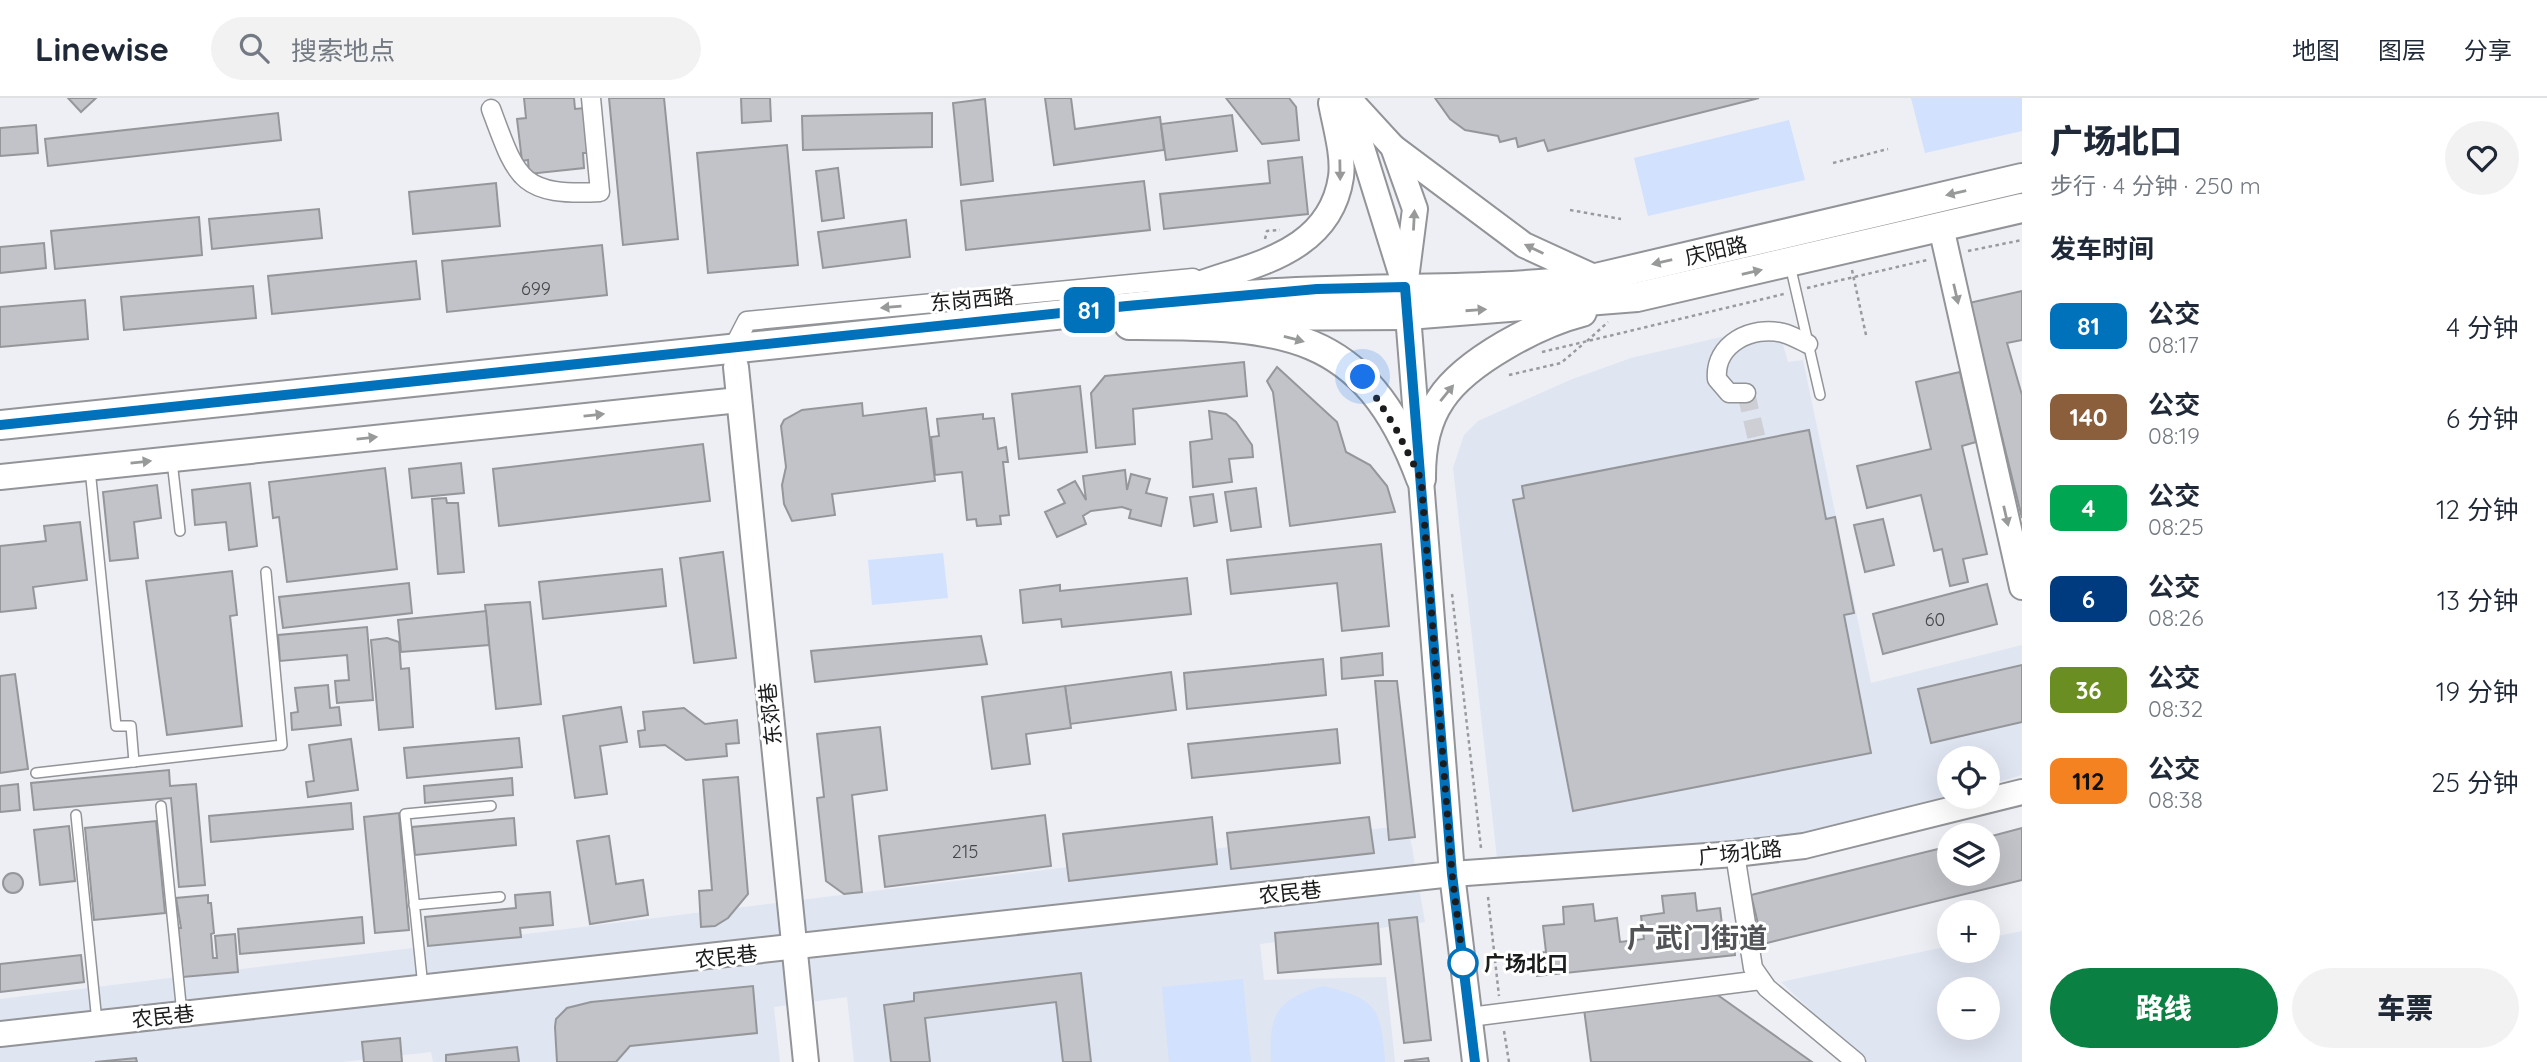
<!DOCTYPE html>
<html lang="zh">
<head>
<meta charset="utf-8">
<style>
  :root { --surface:#fff; --page:#f2f2f3; --text:#1f2937; --muted:#747a83; --line:#e0e1e3; --accent:#0b8043 }
  body { margin:0; font-family:Quicksand,"Noto Sans SC",sans-serif; background:var(--page); color:var(--text); height:100vh; display:flex; flex-direction:column; font-size:26px; white-space:nowrap }
  * { box-sizing:border-box; margin:0 }
  p { font-size:23px; color:var(--muted) }
  .icon { flex:none; width:38px; height:38px; fill:none; stroke:currentColor; stroke-width:2; stroke-linecap:round; stroke-linejoin:round }
  .map { position:relative; flex:1; overflow:hidden }
  .panel { display:flex; flex-direction:column; background:var(--surface); width:525px }
  .panel>* { flex:none }
  .badge { padding:0 14px; border-radius:10px; font-size:24px; line-height:46px }
  .fabs { position:absolute; left:1937px; top:648px; display:grid; gap:14px }
  .fabs a { display:grid; place-items:center; width:63px; height:63px; border-radius:50%; background:var(--surface); box-shadow:0 7px 28px #0002; font-size:35px }
  .you { position:absolute; width:35px; height:35px; margin:-18px; border:5px solid #fff; border-radius:50%; background:#1a73e8; box-shadow:0 0 0 10px #1a73e833 }
  .map>.badge { position:absolute; translate:-50% -50%; box-shadow:0 0 0 4px #fff }
  h2 { padding:0 28px; font-size:26px; line-height:63px }
  .round { display:grid; place-items:center; flex:none; width:74px; height:74px; border-radius:37px; background:var(--page) }
  .overview { display:flex; align-items:center; justify-content:space-between; height:119px; padding:0 28px }
  h1 { font-size:33px; font-weight:800; line-height:52px }
  .action { display:flex; gap:14px; margin-top:auto; padding:14px 28px }
  .action a { flex:1; height:80px; border-radius:42px; background:var(--accent); color:#fff; font-size:28px; font-weight:800; line-height:80px; text-align:center }
  .action a+a { background:var(--page); color:var(--text) }
  ul { padding:0; list-style:none }
  li { display:flex; align-items:center; gap:21px; height:91px; padding:0 28px }
  li div { flex:1 }
  li b { display:block; font-size:26px }
  li em { font-style:normal }
  li .badge { min-width:77px; font-weight:700; text-align:center }
  header { display:flex; align-items:center; gap:42px; box-sizing:border-box; height:98px; padding:0 35px; background:var(--surface); border-bottom:2px solid var(--line) }
  header strong { font-size:33px }
  nav { display:flex; gap:38px; margin-inline-start:auto; font-size:24px }
  .search { width:490px; height:63px; background:var(--page); display:flex; align-items:center; gap:18px; box-sizing:border-box; padding:0 24px; border-radius:38px; color:var(--muted); font-size:26px }
  main { display:flex; flex:1; min-height:0 }
  .map>svg:first-child { display:block }
</style>
</head>
<body>
<header>
<strong>Linewise</strong>
<div class="search"><svg class="icon" aria-label="search" viewBox="0 0 24 24"><circle cx="10" cy="10" r="6"/><path d="M15 15l6 6"/></svg>搜索地点</div>
<nav><a>地图</a><a>图层</a><a>分享</a></nav>
</header>
<main>
<div class="map">
<svg width="2022" height="964" viewBox="0 0 2022 964">
  <rect width="100%" height="100%" fill="#edeff4"/>
  <!-- built -->
  <g fill="#dfe5f1" fill-rule="evenodd">
    <polygon points="1777,226 1788,264 1803,262 1871,585 2022,547 2022,677 1988,687 1988,660 1950,660 1950,698 1803,741 1497,760 1453,370 1464,337 1478,323 1570,282 1631,260"/>
    <polygon points="1408,727 1425,824 1260,846 1264,882 1386,879 1395,964 854,964 847,899 774,909 780,964 433,964 431,954 342,964 0,964 0,901"/>
    <path d="M 2022,833 L 2022,964 L 1865,964 L 1781,884 L 1949,848 L 1950,852 L 1988,852 L 1988,840 ZM 1950,891 L 1988,891 L 1988,929 L 1950,929 Z"/>
  </g>
  <!-- green -->
  <g fill="#d2e1fd">
    <polygon points="1911,0 2022,0 2022,33 1925,55"/>
    <polygon points="1789,22 1805,82 1648,118 1634,60"/>
    <polygon points="943,455 948,500 872,507 868,462"/>
    <polygon points="1243,881 1251,964 1169,964 1162,889"/>
    <path d="M 1323,888 C 1378,901 1381,911 1385,964 L 1271,964 C 1268,917 1277,901 1323,888 Z"/>
  </g>
  <!-- building -->
  <g fill="#c1c3c8" stroke="#94969a" stroke-width="2">
    <polygon points="68,0 96,0 81,14"/>
    <polygon points="524,0 574,0 575,11 584,10 589,55 583,55 584,70 529,76 528,62 522,63 517,21 526,20"/>
    <polygon points="609,0 664,0 678,141 623,147"/>
    <polygon points="741,0 770,0 771,23 742,25"/>
    <polygon points="1045,0 1071,0 1075,31 1160,19 1164,52 1054,67"/>
    <polygon points="1226,0 1289,0 1296,9 1299,42 1262,46"/>
    <polygon points="1435,0 1759,0 1548,53 1544,42 1518,49 1516,40 1500,44 1498,38 1465,32 1450,21"/>
    <polygon points="985,1 993,83 961,87 953,5"/>
    <polygon points="278,15 281,42 48,68 45,41"/>
    <polygon points="932,15 932,49 803,52 802,18"/>
    <polygon points="1232,17 1237,53 1166,62 1161,26"/>
    <polygon points="36,27 38,55 0,58 0,30"/>
    <polygon points="787,47 798,167 708,175 697,55"/>
    <polygon points="1302,59 1308,116 1164,131 1160,96 1270,85 1268,63"/>
    <polygon points="838,70 844,120 822,123 816,73"/>
    <polygon points="1144,83 1150,132 966,152 961,103"/>
    <polygon points="496,85 500,128 413,136 409,94"/>
    <polygon points="319,111 322,140 212,151 209,121"/>
    <polygon points="199,119 202,157 55,171 51,133"/>
    <polygon points="906,122 910,159 823,170 818,134"/>
    <polygon points="44,145 46,170 0,175 0,149"/>
    <polygon points="602,147 607,197 447,214 442,163"/>
    <polygon points="416,163 420,201 272,216 268,178"/>
    <polygon points="253,188 256,220 124,232 121,199"/>
    <polygon points="2022,193 2022,242 2007,245 2022,297 2022,420 1969,205"/>
    <polygon points="85,202 88,241 0,249 0,209"/>
    <polygon points="1244,264 1247,298 1133,311 1135,346 1096,350 1091,295 1105,278"/>
    <polygon points="1277,269 1337,324 1346,354 1370,367 1387,388 1395,414 1290,428 1273,294 1267,283"/>
    <polygon points="1960,274 1976,344 1962,348 1987,456 1963,461 1968,484 1950,488 1942,451 1934,453 1921,397 1867,410 1857,368 1931,351 1916,284"/>
    <polygon points="1080,288 1087,354 1019,361 1012,296"/>
    <polygon points="862,305 863,318 926,310 935,383 832,396 835,417 792,423 784,406 782,387 786,369 781,328 784,322 802,312"/>
    <polygon points="1209,313 1226,316 1236,324 1252,347 1253,359 1229,361 1232,384 1193,389 1190,344 1212,341"/>
    <polygon points="983,316 983,321 994,320 998,351 1006,349 1008,364 1003,364 1009,417 1000,418 1001,426 977,428 976,421 967,422 962,374 935,377 931,339 939,338 937,321"/>
    <polygon points="1809,332 1826,421 1835,419 1854,515 1844,517 1871,655 1573,713 1513,402 1524,400 1522,388"/>
    <polygon points="703,346 710,403 499,428 493,371"/>
    <polygon points="461,365 464,395 412,400 409,371"/>
    <polygon points="385,370 397,471 287,484 279,419 273,420 269,384"/>
    <polygon points="1125,372 1127,392 1131,376 1150,381 1146,395 1167,400 1161,428 1129,420 1131,412 1122,409 1091,413 1083,418 1086,426 1057,439 1045,414 1065,405 1058,392 1075,383 1086,402 1083,378"/>
    <polygon points="250,385 257,448 229,452 226,424 195,427 192,392"/>
    <polygon points="157,387 161,420 134,424 138,460 110,463 103,394"/>
    <polygon points="1256,390 1261,429 1231,433 1225,394"/>
    <polygon points="1213,396 1217,424 1194,428 1190,399"/>
    <polygon points="446,400 447,405 458,405 464,474 438,476 432,401"/>
    <polygon points="1883,421 1894,467 1865,474 1854,427"/>
    <polygon points="80,424 87,482 33,489 36,510 0,514 0,448 46,443 44,428"/>
    <polygon points="1381,446 1389,528 1342,533 1337,485 1231,496 1227,462"/>
    <polygon points="723,454 736,560 694,565 680,460"/>
    <polygon points="662,471 666,508 543,521 539,484"/>
    <polygon points="232,473 237,517 230,518 242,628 167,637 146,483"/>
    <polygon points="1187,480 1191,516 1062,529 1061,521 1023,525 1020,492 1060,487 1060,493"/>
    <polygon points="409,485 412,515 283,530 279,499"/>
    <polygon points="1987,486 1997,526 1883,556 1873,516"/>
    <polygon points="530,504 541,606 496,611 485,507"/>
    <polygon points="486,513 489,547 401,554 398,522"/>
    <polygon points="367,529 373,602 337,605 335,583 349,582 347,557 280,563 278,537"/>
    <polygon points="981,538 987,566 815,584 811,553"/>
    <polygon points="387,540 399,544 401,571 409,570 413,629 379,632 371,542"/>
    <polygon points="1382,555 1383,577 1342,581 1341,560"/>
    <polygon points="1323,561 1326,597 1187,611 1184,575"/>
    <polygon points="2022,567 2022,624 1931,645 1918,591"/>
    <polygon points="1171,574 1176,612 1070,626 1065,588"/>
    <polygon points="15,576 28,671 0,675 0,578"/>
    <polygon points="1375,583 1397,583 1415,739 1389,742"/>
    <polygon points="328,587 330,610 339,609 341,627 292,632 291,615 298,614 295,590"/>
    <polygon points="1065,588 1071,630 1026,636 1030,666 992,671 982,599"/>
    <polygon points="621,609 627,644 600,648 607,696 575,700 563,618"/>
    <polygon points="684,610 705,626 737,622 739,645 726,646 727,658 686,662 665,647 640,649 638,633 645,632 643,614"/>
    <polygon points="880,629 887,692 852,697 862,794 844,796 826,783 817,700 824,699 817,636"/>
    <polygon points="1337,631 1340,665 1192,680 1188,646"/>
    <polygon points="519,640 522,669 407,680 404,650"/>
    <polygon points="351,641 358,692 308,699 306,684 314,683 309,647"/>
    <polygon points="169,672 170,688 196,686 205,787 179,789 171,700 34,712 31,685"/>
    <polygon points="738,679 748,796 728,820 715,828 701,829 699,793 712,792 703,682"/>
    <polygon points="512,680 513,697 425,705 424,688"/>
    <polygon points="18,686 20,712 0,714 0,688"/>
    <polygon points="351,705 353,731 211,744 209,718"/>
    <polygon points="399,715 409,832 375,835 364,719"/>
    <polygon points="1045,717 1051,768 885,789 879,738"/>
    <polygon points="1212,719 1217,766 1069,783 1063,736"/>
    <polygon points="1369,719 1374,755 1231,771 1227,735"/>
    <polygon points="514,720 516,747 415,757 412,729"/>
    <polygon points="156,723 165,815 94,822 85,730"/>
    <polygon points="69,728 75,783 40,787 34,732"/>
    <polygon points="2022,730 2022,782 1763,846 1751,797 1950,748 1950,775 1988,775 1988,739"/>
    <polygon points="609,738 616,786 643,782 648,817 590,826 577,743"/>
    <circle cx="13" cy="785" r="10"/>
    <polygon points="550,794 553,827 520,830 521,839 428,848 425,819 516,810 515,797"/>
    <polygon points="1695,795 1697,813 1720,810 1723,835 1733,834 1735,857 1537,878 1535,855 1546,854 1543,828 1564,826 1563,809 1593,806 1595,823 1617,820 1620,844 1644,841 1641,818 1664,815 1662,798"/>
    <polygon points="208,797 208,805 211,805 214,835 211,836 213,860 217,860 215,838 235,836 238,874 183,879 178,830 181,830 176,800"/>
    <polygon points="362,819 364,845 240,856 238,831"/>
    <polygon points="1417,819 1431,942 1404,945 1389,822"/>
    <polygon points="1378,825 1381,866 1278,875 1275,835"/>
    <polygon points="81,857 84,884 0,894 0,866"/>
    <polygon points="1081,875 1091,964 1063,964 1056,904 925,920 930,964 891,964 884,907 914,903 914,895"/>
    <polygon points="753,888 757,935 630,948 616,964 557,964 555,929 556,921 567,910 591,904"/>
    <polygon points="1712,893 1812,964 1591,964 1584,911"/>
    <polygon points="400,940 402,964 364,964 362,944"/>
    <polygon points="517,949 519,964 446,964 446,957"/>
    <polygon points="136,960 137,964 95,964"/>
    <polygon points="1428,960 1429,964 1405,964 1405,963"/>
  </g>
  <g fill="none" stroke-linecap="round" stroke-linejoin="round">
    <!-- street-tunnel -->
    <polyline stroke="#cecfd4" stroke-width="18" stroke-dasharray="18 9" stroke-linecap="butt" points="1746,295 1757,342"/>
    <!-- lane casing -->
    <g stroke="#929498" stroke-width="12">
      <g id="lane">
        <polyline points="1790,167 1820,297"/>
        <polyline points="172,363 180,433"/>
        <polyline points="90,371 116,628 131,628 134,664"/>
        <polyline points="36,675 282,647 266,474"/>
        <polyline points="161,708 182,916"/>
        <polyline points="76,717 97,924"/>
        <polyline points="414,807 500,799"/>
        <polyline points="423,889 405,716 491,708"/>
      </g>
    </g>
    <!-- street casing -->
    <g stroke="#929498" stroke-width="21">
      <g id="street">
        <path d="M 491,11 C 517,81 520,98 600,94 L 591,0"/>
        <polyline points="733,250 747,223 1193,180"/>
        <path d="M 1746,295 L 1729,295 L 1717,281 C 1714,246 1752,227 1783,235 C 1791,237 1800,242 1808,246"/>
        <polyline points="1735,756 1753,870 1767,890 1856,964"/>
        <polyline points="1470,919 1761,882"/>
      </g>
    </g>
    <!-- secondary casing -->
    <g stroke="#929498" stroke-width="28">
      <g id="secondary">
        <polyline points="1348,0 1393,49 1415,111 1405,189"/>
        <polyline points="1333,7 1358,37 1404,185"/>
        <polyline points="1393,49 1524,147 1596,180"/>
        <polyline points="1941,129 2022,489"/>
        <path d="M 1160,199 C 1182,192 1204,184 1226,177 C 1278,161 1332,141 1341,79 C 1344,57 1335,27 1331,5"/>
        <polyline points="1408,217 1452,776 1475,964"/>
        <polyline points="736,269 806,964"/>
        <polyline points="0,379 739,302"/>
        <polyline points="0,936 1452,776 1735,756 1804,748 2022,694"/>
      </g>
    </g>
    <!-- primary casing -->
    <g stroke="#929498" stroke-width="32">
      <g id="primary">
        <polyline points="1225,218 1408,217 1637,199 2022,110"/>
        <path d="M 1129,227 C 1276,228 1363,225 1421,381"/>
        <path d="M 0,327 L 1248,197 C 1363,187 1481,196 1596,180 L 2022,80"/>
        <path d="M 1421,378 C 1421,351 1425,324 1441,301 C 1466,263 1539,225 1582,214"/>
      </g>
    </g>
    <!-- path -->
    <g stroke="#999a9e" stroke-width="2.5" stroke-dasharray="3.5 3.5" stroke-linecap="butt">
      <polyline points="1833,65 1888,51"/>
      <polyline points="1570,112 1621,121"/>
      <polyline points="1265,141 1267,133 1280,132"/>
      <polyline points="1968,153 2022,142"/>
      <polyline points="1852,172 1866,237"/>
      <polyline points="1807,190 1927,162"/>
      <polyline points="1587,243 1608,224"/>
      <polyline points="1542,254 1784,196"/>
      <polyline points="1509,277 1561,265 1582,247"/>
      <polyline points="1452,496 1481,750"/>
      <polyline points="1488,799 1499,898"/>
      <polyline points="1504,933 1509,964"/>
    </g>
    <!-- lane -->
    <use href="#lane" stroke="#fff" stroke-width="9"/>
    <!-- street -->
    <use href="#street" stroke="#fff" stroke-width="18"/>
    <!-- secondary -->
    <use href="#secondary" stroke="#fff" stroke-width="24"/>
    <!-- primary -->
    <use href="#primary" stroke="#fff" stroke-width="28"/>
  </g>
  <!-- one-way arrows -->
  <defs><path id="oneway-solid" d="M-6-.8H1V-3.2L6.5 0L1 3.2V.8H-6Z" transform="scale(1.75)"/></defs>
  <g fill="#989999">
    <use href="#oneway-solid" transform="translate(1340 72) rotate(89)"/>
    <use href="#oneway-solid" transform="translate(1956 95) rotate(167)"/>
    <use href="#oneway-solid" transform="translate(1414 122) rotate(-87)"/>
    <use href="#oneway-solid" transform="translate(1534 151) rotate(-154)"/>
    <use href="#oneway-solid" transform="translate(1662 164) rotate(167)"/>
    <use href="#oneway-solid" transform="translate(1752 174) rotate(-13)"/>
    <use href="#oneway-solid" transform="translate(1956 196) rotate(77)"/>
    <use href="#oneway-solid" transform="translate(891 209) rotate(175)"/>
    <use href="#oneway-solid" transform="translate(1476 212) rotate(-4)"/>
    <use href="#oneway-solid" transform="translate(1294 241) rotate(15)"/>
    <use href="#oneway-solid" transform="translate(1447 295) rotate(-51)"/>
    <use href="#oneway-solid" transform="translate(594 317) rotate(-6)"/>
    <use href="#oneway-solid" transform="translate(367 340) rotate(-6)"/>
    <use href="#oneway-solid" transform="translate(141 364) rotate(-6)"/>
    <use href="#oneway-solid" transform="translate(2006 418) rotate(77)"/>
  </g>
  <g fill="none" stroke-linecap="round" stroke-linejoin="round">
    <!-- line casing -->
    <g stroke="#fff" stroke-width="16">
      <polyline id="line" points="0,327 1127,208 1317,191 1405,189 1452,776 1475,964"/>
    </g>
    <!-- line -->
    <use href="#line" stroke="#0072bc" stroke-width="10"/>
    <!-- walk -->
    <polyline stroke="#1b1c1d" stroke-width="7" stroke-dasharray="0 12.6" points="1363,279 1395,329 1421,381 1452,776 1464,872 1463,865"/>
  </g>
  <!-- markers -->
  <circle fill="#fff" stroke="#0072bc" stroke-width="3.5" cx="1463" cy="865" r="14"/>
  <g text-anchor="middle" dominant-baseline="central" stroke-width="6" stroke-linejoin="round" paint-order="stroke">
    <!-- number labels -->
    <g font-size="18" fill="#444648">
      <text x="536" y="190">699</text>
      <text x="1935" y="521">60</text>
      <text x="965" y="753">215</text>
    </g>
    <!-- street labels -->
    <g font-size="21" fill="#1b1c1d" stroke="#fff">
      <text transform="translate(1716 152) rotate(-13)">庆阳路</text>
      <text transform="translate(972 201) rotate(-5)">东岗西路</text>
      <text transform="translate(770 616) rotate(-96)">东郊巷</text>
      <text transform="translate(1740 754) rotate(-6)">广场北路</text>
      <text transform="translate(1290 794) rotate(-6)">农民巷</text>
      <text transform="translate(726 858) rotate(-6)">农民巷</text>
      <text transform="translate(163 918) rotate(-6)">农民巷</text>
    </g>
    <!-- stop labels -->
    <g font-size="21" font-weight="bold" fill="#1b1c1d" stroke="#fff" text-anchor="start">
      <text x="1484" y="865">广场北口</text>
    </g>
    <!-- district labels -->
    <g font-size="28" font-weight="bold" fill="#515357" stroke="#fff">
      <text x="1697" y="839">广武门街道</text>
    </g>
  </g>
</svg>
<div class="fabs">
<a><svg class="icon" aria-label="locate" viewBox="0 0 24 24"><circle cx="12" cy="12" r="6"/><path d="M12 2v4M12 18v4M2 12h4M18 12h4"/></svg></a>
<a><svg class="icon" aria-label="layers" viewBox="0 0 24 24"><path d="M12 4l9 5-9 5-9-5zM3 14l9 5 9-5"/></svg></a>
<a>+</a>
<a>−</a>
</div>
<div class="you" style="left:1363px;top:279px"></div>
<b class="badge" style="left:1089px;top:212px;background:#0072bc;color:#fff">81</b>
</div>
<section class="panel">
<div class="overview"><div><h1>广场北口</h1><p>步行 · 4 分钟 · 250 m</p></div><a class="round"><svg class="icon" aria-label="heart" viewBox="0 0 24 24"><path d="M12 20l-8-8c-3-5 5-10 8-4 3-6 11-1 8 4z"/></svg></a></div>
<h2>发车时间</h2>
<ul>
<li><span class="badge" style="background:#0072bc;color:#fff">81</span><div><b>公交</b><p>08:17</p></div><em>4 分钟</em></li>
<li><span class="badge" style="background:#8b5e3c;color:#fff">140</span><div><b>公交</b><p>08:19</p></div><em>6 分钟</em></li>
<li><span class="badge" style="background:#00a651;color:#fff">4</span><div><b>公交</b><p>08:25</p></div><em>12 分钟</em></li>
<li><span class="badge" style="background:#003b80;color:#fff">6</span><div><b>公交</b><p>08:26</p></div><em>13 分钟</em></li>
<li><span class="badge" style="background:#6b8e23;color:#fff">36</span><div><b>公交</b><p>08:32</p></div><em>19 分钟</em></li>
<li><span class="badge" style="background:#f58220;color:#111">112</span><div><b>公交</b><p>08:38</p></div><em>25 分钟</em></li>
</ul>
<div class="action"><a>路线</a><a>车票</a></div>
</section>
</main>
</body>
</html>
